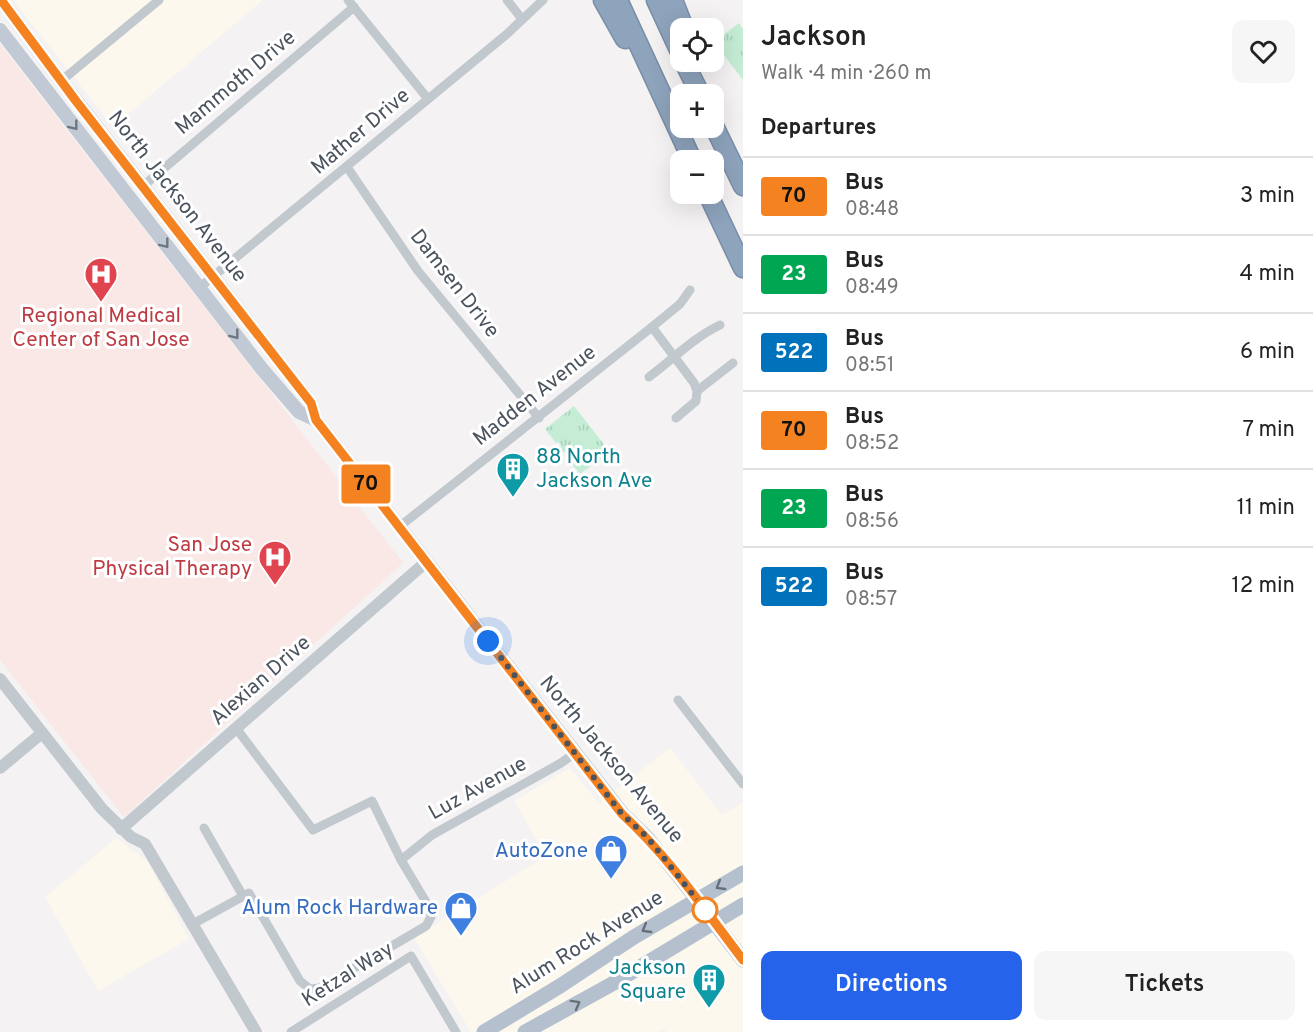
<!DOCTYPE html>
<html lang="en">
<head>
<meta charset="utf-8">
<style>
  :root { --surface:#fff; --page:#f6f6f6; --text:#222; --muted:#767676; --line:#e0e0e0; --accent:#2563eb }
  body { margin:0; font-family:Overpass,sans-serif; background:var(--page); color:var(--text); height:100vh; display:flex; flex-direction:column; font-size:22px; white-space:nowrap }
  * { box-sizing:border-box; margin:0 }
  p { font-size:20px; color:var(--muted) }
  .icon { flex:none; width:33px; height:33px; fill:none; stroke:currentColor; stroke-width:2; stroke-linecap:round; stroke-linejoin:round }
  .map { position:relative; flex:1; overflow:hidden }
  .sheet { display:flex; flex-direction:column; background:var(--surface); width:570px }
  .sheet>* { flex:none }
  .badge { padding:0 12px; border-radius:4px; font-size:21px; line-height:39px }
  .tools { position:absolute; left:670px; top:18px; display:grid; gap:12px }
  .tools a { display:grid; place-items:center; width:54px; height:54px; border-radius:12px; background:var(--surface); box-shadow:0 6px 24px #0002; font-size:30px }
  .you { position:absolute; width:30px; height:30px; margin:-15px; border:4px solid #fff; border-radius:50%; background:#1a73e8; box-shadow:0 0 0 9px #1a73e833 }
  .map>.badge { position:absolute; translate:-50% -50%; box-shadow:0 0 0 3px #fff }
  h2 { padding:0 18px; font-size:22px; line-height:54px }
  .round { display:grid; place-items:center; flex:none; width:63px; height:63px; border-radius:12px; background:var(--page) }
  .summary { display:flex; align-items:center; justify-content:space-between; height:102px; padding:0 18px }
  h1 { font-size:28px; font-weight:600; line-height:45px }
  .button { display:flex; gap:12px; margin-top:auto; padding:12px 18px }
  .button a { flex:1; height:69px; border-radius:12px; background:var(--accent); color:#fff; font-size:24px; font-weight:600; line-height:69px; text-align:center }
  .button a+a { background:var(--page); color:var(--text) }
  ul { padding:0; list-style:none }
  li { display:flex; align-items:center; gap:18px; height:78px; padding:0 18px; border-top:2px solid var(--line) }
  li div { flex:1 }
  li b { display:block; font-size:22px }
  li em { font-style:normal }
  li .badge { min-width:66px; font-weight:700; text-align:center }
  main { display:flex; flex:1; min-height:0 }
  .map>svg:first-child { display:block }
</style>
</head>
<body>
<main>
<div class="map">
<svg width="743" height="1032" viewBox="0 0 743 1032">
  <defs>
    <pattern id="park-tufts" width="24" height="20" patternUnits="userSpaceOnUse" patternTransform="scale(1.5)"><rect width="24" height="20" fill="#c5edd6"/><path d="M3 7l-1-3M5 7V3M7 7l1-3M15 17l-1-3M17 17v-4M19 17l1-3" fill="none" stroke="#abcdba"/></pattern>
  </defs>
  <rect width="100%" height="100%" fill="#f4f2f2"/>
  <!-- commercial -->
  <g fill="#fcf8ee">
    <polygon points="13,0 263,0 113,127"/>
    <polygon points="670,748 722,815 743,802 743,1032 666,1032 664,1029 659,1032 471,1032 414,938 546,856 514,801 570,768 599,803"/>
    <polygon points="116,838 147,861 189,939 98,991 45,897"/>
  </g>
  <!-- medical -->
  <polygon fill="#fae8e6" points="0,44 403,563 124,817 0,660"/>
  <!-- park -->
  <g fill="url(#park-tufts)">
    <polygon points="739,23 743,29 743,80 714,42"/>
    <polygon points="574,406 610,452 580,474 571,463 573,461 570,458 568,459 567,457 568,455 566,451 564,453 559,447 561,445 558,442 556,443 545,429"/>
  </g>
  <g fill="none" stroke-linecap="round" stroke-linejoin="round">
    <!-- motorway casing -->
    <g stroke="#798ea8" stroke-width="21">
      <g id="motorway">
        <polyline points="603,0 625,39"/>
        <polyline points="618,0 692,160"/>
        <polyline points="656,0 681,54"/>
        <polyline points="673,0 684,28"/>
        <polyline points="684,62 700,94"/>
        <polyline points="714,126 743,186"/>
        <polyline points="708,194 743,268"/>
      </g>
    </g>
    <!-- minor -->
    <g stroke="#c1c9cf" stroke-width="9">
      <polyline points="348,0 428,99"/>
      <polyline points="507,0 522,19"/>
      <polyline points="61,81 159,0"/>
      <polyline points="347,167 418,271 539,418"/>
      <polyline points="142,187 354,7"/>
      <polyline points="199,288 507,34 543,0"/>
      <polyline points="652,327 694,383 697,391 696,401 676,418"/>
      <path d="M 649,377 C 673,359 693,338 720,325"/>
      <polyline points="697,391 733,363"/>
      <polyline points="399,527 652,327 680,304 690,290"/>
      <polyline points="678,700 743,784"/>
      <polyline points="236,728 313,830 372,801 401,860"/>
      <polyline points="204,828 243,896"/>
      <polyline points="191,925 249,893 300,981 310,989 320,988 426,926 431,917 429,907 401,860 432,835 561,763 575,753"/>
      <polyline points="291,1032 411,956 456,1032"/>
    </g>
    <!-- tertiary -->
    <g stroke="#c1c9cf" stroke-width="12">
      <polyline points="0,679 102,809 131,837 145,844 256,1032"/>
      <polyline points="0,768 42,733"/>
      <polyline points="121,829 426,562"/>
    </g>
    <!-- secondary -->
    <g stroke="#c1cad4" stroke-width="14">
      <polyline points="1,0 61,81 311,403 316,420 623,814 648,838 697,900"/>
      <polyline points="0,30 262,369 299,412 316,420"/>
    </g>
    <!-- primary -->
    <g stroke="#b4c0ce" stroke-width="15">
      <polyline points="697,900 743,960"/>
      <polyline points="484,1032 560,986 634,937 743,873"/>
      <polyline points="525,1032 612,984 743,905"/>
    </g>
    <!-- motorway -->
    <use href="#motorway" stroke="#8ea3bc" stroke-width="18"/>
  </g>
  <!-- one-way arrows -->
  <defs><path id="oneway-chevron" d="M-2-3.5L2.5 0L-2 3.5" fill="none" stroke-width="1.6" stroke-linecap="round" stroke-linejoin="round" transform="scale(1.5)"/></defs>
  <g stroke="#6e7781">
    <use href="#oneway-chevron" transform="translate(74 126) rotate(52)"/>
    <use href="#oneway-chevron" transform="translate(165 244) rotate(52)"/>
    <use href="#oneway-chevron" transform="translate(235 335) rotate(52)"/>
  </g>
  <g stroke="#656f7a">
    <use href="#oneway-chevron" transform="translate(720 886) rotate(149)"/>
    <use href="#oneway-chevron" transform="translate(646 929) rotate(149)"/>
    <use href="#oneway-chevron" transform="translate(576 1004) rotate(-29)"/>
  </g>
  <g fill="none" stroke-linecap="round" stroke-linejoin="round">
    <!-- line casing -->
    <g stroke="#fff" stroke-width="14">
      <path id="line" d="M 1,0 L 76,101 L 311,403 L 316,420 L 622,814 C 669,857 705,910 743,960"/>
    </g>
    <!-- line -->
    <use href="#line" stroke="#f58220" stroke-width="9"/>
    <!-- walk -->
    <polyline stroke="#4b545e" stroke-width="6" stroke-dasharray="0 10.8" points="488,641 622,814 648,838 705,910"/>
  </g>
  <!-- icons -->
  <defs>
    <g id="hospital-pin" transform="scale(1.725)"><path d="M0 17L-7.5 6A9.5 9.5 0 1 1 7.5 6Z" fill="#e0444e" stroke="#fff"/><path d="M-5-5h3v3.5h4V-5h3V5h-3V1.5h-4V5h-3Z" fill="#fff"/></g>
    <g id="building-pin" transform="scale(1.725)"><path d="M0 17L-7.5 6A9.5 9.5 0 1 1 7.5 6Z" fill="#0f9aa8" stroke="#fff"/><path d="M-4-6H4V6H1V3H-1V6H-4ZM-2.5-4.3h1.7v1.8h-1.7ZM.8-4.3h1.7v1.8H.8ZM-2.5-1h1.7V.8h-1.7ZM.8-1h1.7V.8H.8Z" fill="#fff"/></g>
    <g id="shop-pin" transform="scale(1.725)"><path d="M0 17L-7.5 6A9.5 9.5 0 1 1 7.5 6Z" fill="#3f7fe0" stroke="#fff"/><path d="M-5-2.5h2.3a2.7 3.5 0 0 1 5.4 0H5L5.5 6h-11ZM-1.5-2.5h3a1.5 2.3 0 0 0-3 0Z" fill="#fff"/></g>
  </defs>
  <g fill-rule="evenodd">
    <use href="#hospital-pin" x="101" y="274"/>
    <use href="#building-pin" x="513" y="469"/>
    <use href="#hospital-pin" x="275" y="557"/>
    <use href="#shop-pin" x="611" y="851"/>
    <use href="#shop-pin" x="461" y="908"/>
    <use href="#building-pin" x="709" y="980"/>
  </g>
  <!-- markers -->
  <circle fill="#fff" stroke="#f58220" stroke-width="3" cx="705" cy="910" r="12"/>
  <g text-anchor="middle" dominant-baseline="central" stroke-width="6" stroke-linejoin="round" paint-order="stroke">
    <!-- street labels -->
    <g font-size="21" fill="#4b545e" stroke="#fff">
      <text transform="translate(236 83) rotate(-40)">Mammoth Drive</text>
      <text transform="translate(361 132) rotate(-40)">Mather Drive</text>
      <text transform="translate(177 197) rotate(52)">North Jackson Avenue</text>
      <text transform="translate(454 284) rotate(52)">Damsen Drive</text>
      <text transform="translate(535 396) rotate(-38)">Madden Avenue</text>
      <text transform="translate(261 681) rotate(-41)">Alexian Drive</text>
      <text transform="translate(611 760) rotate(50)">North Jackson Avenue</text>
      <text transform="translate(478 789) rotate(-29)">Luz Avenue</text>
      <text transform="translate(587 943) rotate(-32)">Alum Rock Avenue</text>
      <text transform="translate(348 975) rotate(-32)">Ketzal Way</text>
    </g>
    <!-- health labels -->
    <g font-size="21" fill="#be3a42" stroke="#fff">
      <text x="101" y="316">Regional Medical<tspan x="101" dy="24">Center of San Jose</tspan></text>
      <text x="252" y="545" text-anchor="end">San Jose<tspan x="252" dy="24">Physical Therapy</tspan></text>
    </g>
    <!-- culture labels -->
    <g font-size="21" fill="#0d838f" stroke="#fff" text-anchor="start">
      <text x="536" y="457">88 North<tspan x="536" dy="24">Jackson Ave</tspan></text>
      <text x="686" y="968" text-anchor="end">Jackson<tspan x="686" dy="24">Square</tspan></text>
    </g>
    <!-- shop labels -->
    <g font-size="21" fill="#366cbe" stroke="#fff" text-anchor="end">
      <text x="588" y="851">AutoZone</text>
      <text x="438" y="908">Alum Rock Hardware</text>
    </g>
  </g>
</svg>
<div class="tools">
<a><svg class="icon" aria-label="locate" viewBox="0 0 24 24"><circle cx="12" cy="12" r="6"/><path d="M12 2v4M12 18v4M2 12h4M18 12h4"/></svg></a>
<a>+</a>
<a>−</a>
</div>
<div class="you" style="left:488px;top:641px"></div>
<b class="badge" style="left:366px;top:484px;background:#f58220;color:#111">70</b>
</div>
<section class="sheet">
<div class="summary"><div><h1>Jackson</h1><p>Walk · 4 min · 260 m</p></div><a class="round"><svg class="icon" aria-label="heart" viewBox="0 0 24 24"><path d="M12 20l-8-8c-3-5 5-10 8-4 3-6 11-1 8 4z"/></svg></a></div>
<h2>Departures</h2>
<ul>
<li><span class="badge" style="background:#f58220;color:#111">70</span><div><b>Bus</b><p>08:48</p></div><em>3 min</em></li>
<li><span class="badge" style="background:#00a651;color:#fff">23</span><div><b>Bus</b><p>08:49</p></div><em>4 min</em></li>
<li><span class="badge" style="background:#0072bc;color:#fff">522</span><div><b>Bus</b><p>08:51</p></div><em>6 min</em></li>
<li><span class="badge" style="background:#f58220;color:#111">70</span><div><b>Bus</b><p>08:52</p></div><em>7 min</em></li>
<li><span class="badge" style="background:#00a651;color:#fff">23</span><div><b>Bus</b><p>08:56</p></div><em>11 min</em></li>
<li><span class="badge" style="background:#0072bc;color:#fff">522</span><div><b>Bus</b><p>08:57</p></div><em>12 min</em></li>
</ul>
<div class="button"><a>Directions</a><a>Tickets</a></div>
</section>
</main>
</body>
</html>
